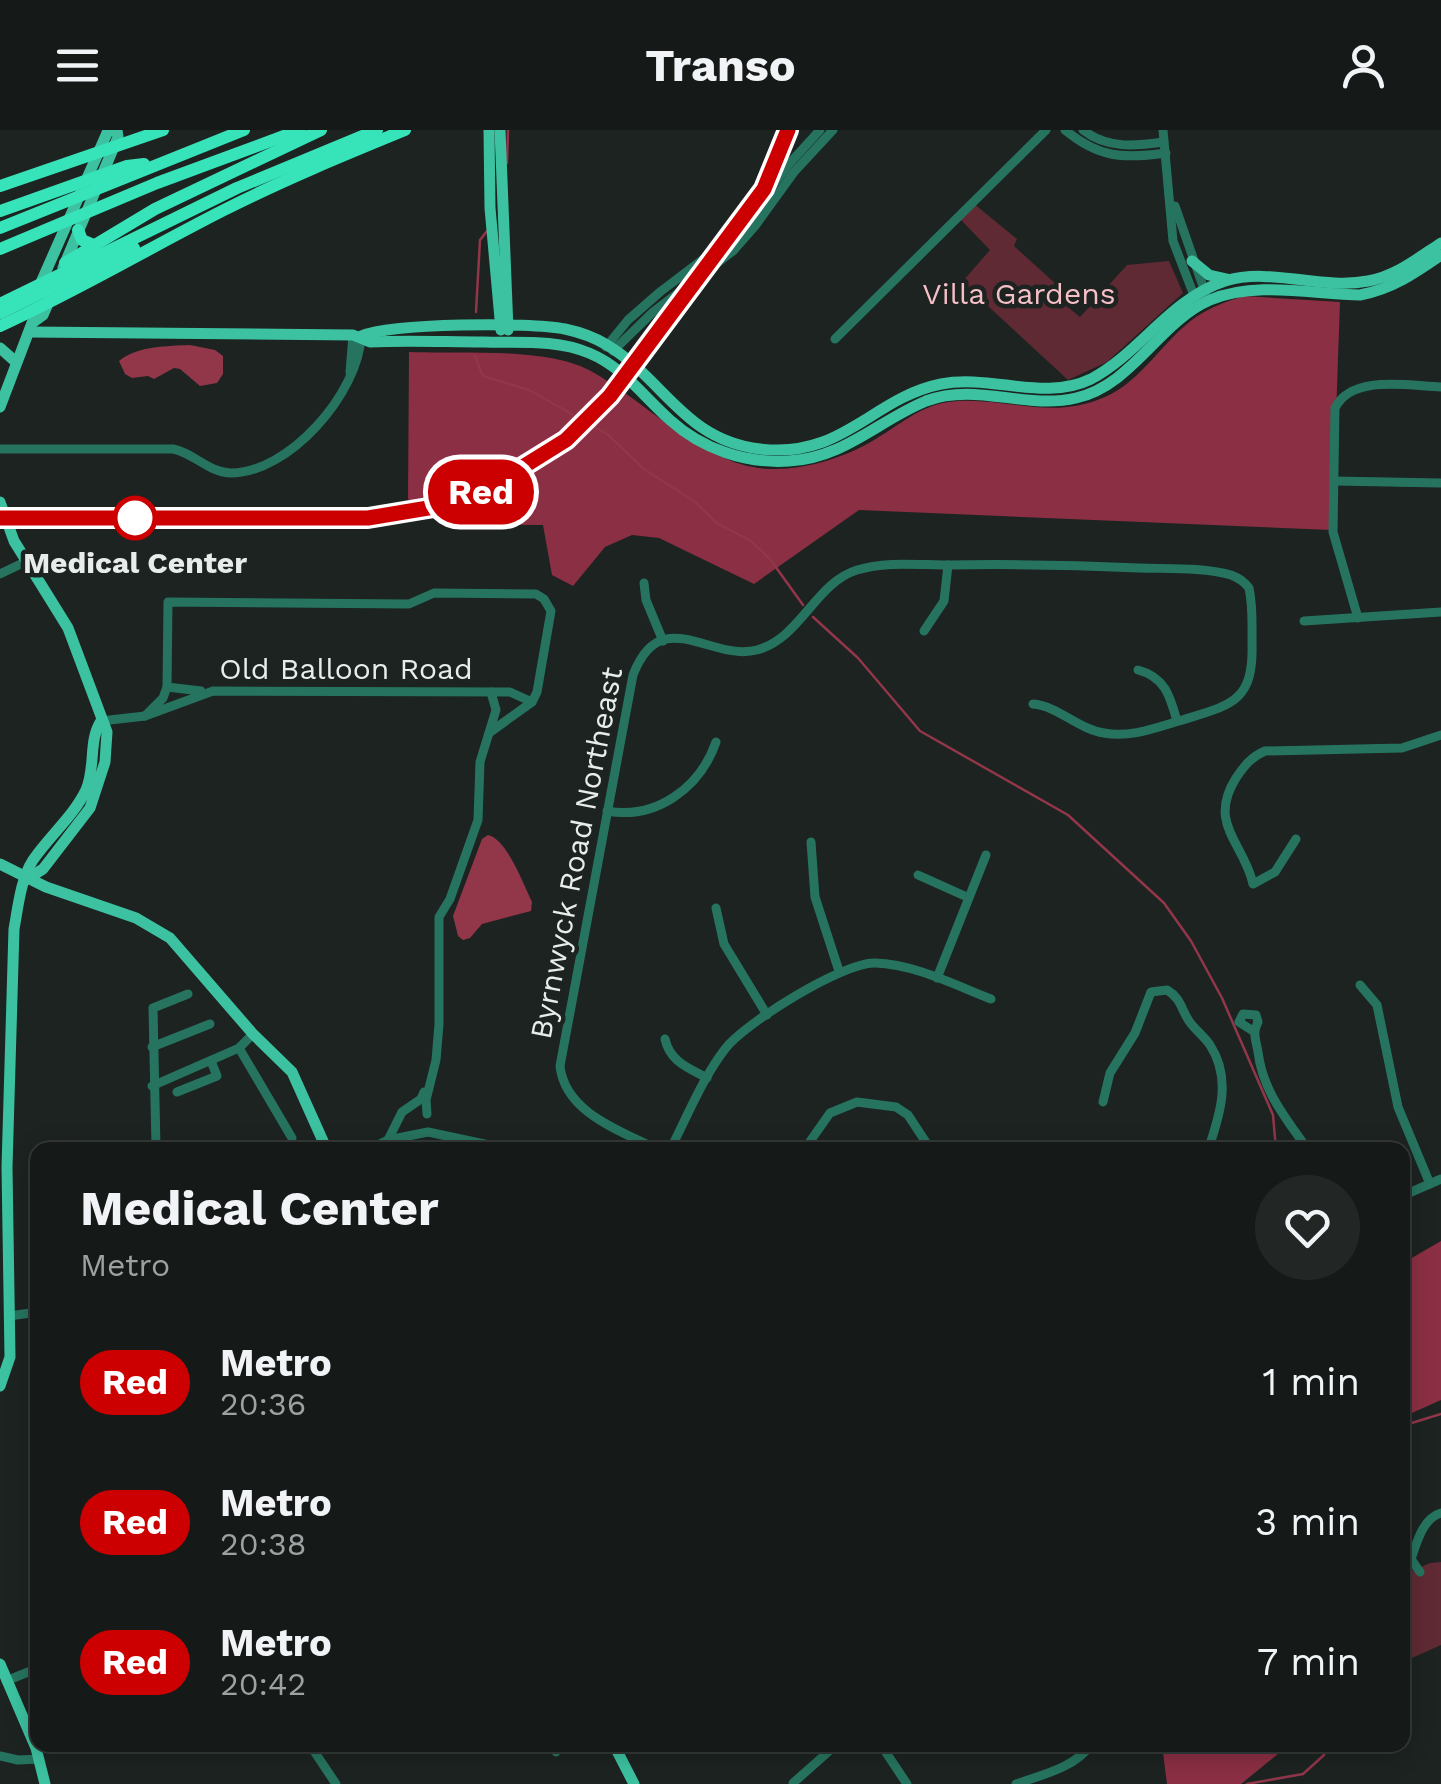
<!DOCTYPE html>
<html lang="en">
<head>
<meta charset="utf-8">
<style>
  :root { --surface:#151a18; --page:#222725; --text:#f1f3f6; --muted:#9da1a2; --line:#343837 }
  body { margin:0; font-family:"Work Sans",sans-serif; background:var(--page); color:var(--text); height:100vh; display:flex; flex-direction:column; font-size:38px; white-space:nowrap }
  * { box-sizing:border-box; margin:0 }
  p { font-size:32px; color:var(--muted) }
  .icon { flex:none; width:55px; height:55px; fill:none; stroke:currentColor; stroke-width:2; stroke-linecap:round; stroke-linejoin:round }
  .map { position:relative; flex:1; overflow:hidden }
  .sheet { position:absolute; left:30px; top:1012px; width:1380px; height:610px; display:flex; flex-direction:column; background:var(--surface); border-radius:20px; box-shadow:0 5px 25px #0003,0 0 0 2px var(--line) }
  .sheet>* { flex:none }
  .badge { padding:0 20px; border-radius:32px; font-size:35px; line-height:65px }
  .map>.badge { position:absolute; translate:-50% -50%; box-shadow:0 0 0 5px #fff }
  .round { display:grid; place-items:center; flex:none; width:105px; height:105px; border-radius:52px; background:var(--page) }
  .head { display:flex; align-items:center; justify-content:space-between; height:170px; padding:0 50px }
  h1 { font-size:48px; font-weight:700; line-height:75px }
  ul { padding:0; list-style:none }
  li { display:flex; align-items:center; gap:30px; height:140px; padding:0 50px }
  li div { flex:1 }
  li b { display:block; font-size:38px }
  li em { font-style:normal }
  li .badge { min-width:110px; font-weight:700; text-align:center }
  header { display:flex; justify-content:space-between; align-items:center; height:130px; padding:0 50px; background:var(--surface); font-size:45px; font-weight:700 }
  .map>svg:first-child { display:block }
</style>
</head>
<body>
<header><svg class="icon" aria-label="menu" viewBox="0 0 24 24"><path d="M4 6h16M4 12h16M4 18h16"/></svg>Transo<svg class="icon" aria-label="person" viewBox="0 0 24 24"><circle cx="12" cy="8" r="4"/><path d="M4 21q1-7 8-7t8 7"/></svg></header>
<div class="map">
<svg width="1441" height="1654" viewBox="0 0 1441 1654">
  <rect width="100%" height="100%" fill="#1c2320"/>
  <!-- green -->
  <g fill="#5f2a33">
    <polygon points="973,73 1017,109 1014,116 1068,165 1063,173 1080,187 1127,135 1169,131 1183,163 1107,232 1068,250 962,152 990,120 958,87"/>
    <polygon points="1441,1432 1441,1515 1403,1532 1403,1434 1407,1433 1411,1441 1430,1433"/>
  </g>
  <!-- forest -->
  <g fill="#8b2f44">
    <path d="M 1244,166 L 1340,172 L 1332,400 L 859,380 L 754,454 L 659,408 L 632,405 L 605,417 L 573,456 L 552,445 L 543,395 L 445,394 L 408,369 L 409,222 C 459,224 546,217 589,240 C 643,269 697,329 758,338 C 796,343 843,329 874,310 C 898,296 920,276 948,272 C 1004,265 1048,292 1105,267 C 1142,251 1163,210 1196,187 C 1211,177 1227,171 1244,166 Z"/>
    <polygon points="1441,1111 1441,1270 1403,1287 1403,1133"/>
    <polygon points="1162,1615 1289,1615 1241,1654 1167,1654"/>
  </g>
  <!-- water -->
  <g fill="#92364a">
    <path d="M 190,215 L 215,220 L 223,226 L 223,244 L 217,253 L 200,256 L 180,239 L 174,238 L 154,249 L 148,246 L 132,248 L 125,244 L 119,231 C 137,216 168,216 190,215 Z"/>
    <path d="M 488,705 C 507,709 523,754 532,772 L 531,781 L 482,794 L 470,808 L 463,810 L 458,806 L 453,786 L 482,709 Z"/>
  </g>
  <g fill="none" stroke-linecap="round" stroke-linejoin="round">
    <!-- stream -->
    <g stroke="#92364a" stroke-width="2.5">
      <polyline points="507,33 508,0"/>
      <polyline points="476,182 480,110 487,101"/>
      <polyline points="475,226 483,246 529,260 607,304 644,339 695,372 717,393 751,411 770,429 803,475"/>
      <polyline points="813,487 858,528 920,601 1068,685 1164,773 1191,811 1222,868 1273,985 1276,1020"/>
      <polyline points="1402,1296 1441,1284"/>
      <polyline points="1247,1654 1303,1644 1324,1625 1323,1615"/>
    </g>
    <!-- minor -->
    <g stroke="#26745f" stroke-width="9">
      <path d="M 1065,0 C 1099,28 1123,29 1166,23"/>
      <path d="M 1083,0 C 1107,19 1135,16 1164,12"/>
      <polyline points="1163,0 1173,111 1195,168"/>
      <polyline points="1175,76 1206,165"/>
      <polyline points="835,209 1046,0"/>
      <polyline points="606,217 628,190 660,162 735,105 789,34 820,0"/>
      <polyline points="613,221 653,182 733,121 755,96 794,42 833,0"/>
      <polyline points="350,242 353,205"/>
      <path d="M 0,319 L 173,319 C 194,323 208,342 230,343 C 289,344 359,262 361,206"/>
      <polyline points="1334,351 1441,353"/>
      <polyline points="0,444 27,431"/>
      <polyline points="644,453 646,470 663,511"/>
      <path d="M 1358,488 L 1333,402 L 1335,278 C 1352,244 1409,256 1441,257"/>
      <polyline points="1304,491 1441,482"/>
      <polyline points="924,501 944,471 948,435"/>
      <path d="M 1138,540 C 1165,547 1170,566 1177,591"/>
      <polyline points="167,557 201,561"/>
      <polyline points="145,586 163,568 167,557 168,472 409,474 434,463 536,464 544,469 551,481 537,562 532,572 489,603"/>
      <polyline points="101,591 145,586 213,561 510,562 532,572"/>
      <path d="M 607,681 C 656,690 700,658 716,612"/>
      <path d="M 1296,709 L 1275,742 L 1253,754 C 1244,713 1207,694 1236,648 C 1244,636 1251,627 1265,621 L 1402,618 L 1441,605"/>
      <polyline points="811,712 815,767 839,841"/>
      <polyline points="918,745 967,767"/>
      <polyline points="716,778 724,814 767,885"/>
      <polyline points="937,848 986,725"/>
      <polyline points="1360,855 1377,875 1398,977 1430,1054"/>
      <path d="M 1253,901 L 1239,892 L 1243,884 L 1256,885 L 1258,892 C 1252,903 1256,910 1258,922 C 1263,962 1286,988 1308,1020"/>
      <path d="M 665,909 C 670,932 689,938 707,948"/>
      <polyline points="152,917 210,894"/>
      <polyline points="239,918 292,1008"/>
      <polyline points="152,956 239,918 253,904"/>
      <polyline points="177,962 217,946 211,931"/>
      <path d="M 1103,972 L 1110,943 L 1135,903 L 1151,862 L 1167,860 C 1181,868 1181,879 1189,891 C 1195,900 1204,906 1210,915 C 1232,949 1220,985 1208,1020"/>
      <polyline points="427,984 426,970 436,930 439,894 439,787 450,769 478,690 480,632 496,580 491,562"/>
      <polyline points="388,1010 402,982 421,969 424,962"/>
      <polyline points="156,1017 153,878 188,864"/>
      <polyline points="367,1020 388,1010 428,1002 513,1020"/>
      <path d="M 659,1020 C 621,1001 565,983 560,936 L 633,545 C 661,472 710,532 757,520 C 801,508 815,453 857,440 C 886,431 919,435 948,435 C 1012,434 1076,435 1139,438 C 1168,439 1203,437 1231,445 C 1239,448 1244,451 1249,458 C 1253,476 1252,494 1252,512 C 1254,573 1231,575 1179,591 C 1155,598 1130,608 1104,603 C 1078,599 1058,576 1033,574"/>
      <path d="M 670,1020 C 687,987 702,949 725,919 C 745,893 843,832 875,833 C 914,834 955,855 991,869"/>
      <polyline points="804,1020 830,983 857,972 896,977 908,985 931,1020"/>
      <polyline points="1402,1066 1441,1049"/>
      <polyline points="9,1186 38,1182"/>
      <path d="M 1420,1442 L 1411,1429 C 1417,1412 1423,1388 1441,1383"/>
      <polyline points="6,1551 38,1538"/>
      <polyline points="310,1615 336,1654"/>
      <polyline points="552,1615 556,1622"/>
      <polyline points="881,1615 907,1654"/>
      <polyline points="0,1626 18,1630 39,1629"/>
      <polyline points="793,1653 836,1615"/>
      <path d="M 1016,1654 C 1041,1645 1074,1638 1091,1615"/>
    </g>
    <!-- major -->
    <g stroke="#3cc2a0" stroke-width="11">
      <polyline points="489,0 490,78 501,200"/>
      <polyline points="500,0 508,200"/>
      <polyline points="1192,131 1209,145 1227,149"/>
      <polyline points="63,138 118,7 117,0"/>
      <polyline points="39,157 107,3 111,0"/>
      <path d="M 29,202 L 353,205 L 370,212 C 408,210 446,212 484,212 C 519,213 556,209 589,223 C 623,237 643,266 670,290 C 702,319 746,334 789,331 C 844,328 878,291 926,271 C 976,252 1026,280 1076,268 C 1133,255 1159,192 1210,170 C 1256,151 1311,164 1360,165 C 1392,159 1415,143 1441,125"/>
      <path d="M 361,206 C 394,193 528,192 565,199 C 579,202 594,207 607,215 C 665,250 684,310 760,319 C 843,329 872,268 941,254 C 991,244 1044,272 1091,249 C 1140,223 1170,169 1225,151 C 1271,137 1321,160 1368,151 C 1396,146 1418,128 1441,113"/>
      <polyline points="0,218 16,232"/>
      <polyline points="0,277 32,193 43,185 50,169"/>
      <polyline points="0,372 14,411 68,498 107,602 105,632 90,678 43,739 27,749"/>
      <polyline points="0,734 46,757 136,788 170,808 253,904 292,942 327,1020"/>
      <path d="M 0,1256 L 10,1227 L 7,1037 L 14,799 C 18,777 21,748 33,730 C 50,705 73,687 86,660 C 96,637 88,611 101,591"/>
      <polyline points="0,1534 36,1618 45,1654"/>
      <polyline points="614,1615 634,1654"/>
    </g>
    <!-- highway -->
    <g stroke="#37e3b9" stroke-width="12">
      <polyline points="0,56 163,0"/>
      <polyline points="0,81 127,36 144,34"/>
      <polyline points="0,98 244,0"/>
      <polyline points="78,100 82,110 96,116"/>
      <polyline points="0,119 157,53 300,0"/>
      <polyline points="65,133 155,79 321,0"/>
      <polyline points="0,174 237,58 377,0"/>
      <polyline points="0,183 134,118"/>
      <path d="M 0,196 C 77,161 149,118 224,80 C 283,50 344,25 405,0"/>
    </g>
    <!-- rail -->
    <polyline stroke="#a4a9a8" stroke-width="2.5" points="25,387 367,388 440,376 504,351 566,310 609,266 764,59 788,0"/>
  </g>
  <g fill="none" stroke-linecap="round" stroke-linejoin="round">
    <!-- line casing -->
    <g stroke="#fff" stroke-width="22">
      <polyline id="line" points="0,388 368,388 440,376 484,361 566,310 610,266 764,59 788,0"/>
    </g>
    <!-- line -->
    <use href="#line" stroke="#c00" stroke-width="15"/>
  </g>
  <!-- markers -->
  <circle fill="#fff" stroke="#c00" stroke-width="5" cx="135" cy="388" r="20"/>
  <g text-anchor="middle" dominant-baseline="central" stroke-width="9" stroke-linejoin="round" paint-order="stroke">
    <!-- park labels -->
    <g font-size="30" fill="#f5bfc6" stroke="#1c2320">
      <text x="1019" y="163">Villa Gardens</text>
    </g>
    <!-- stop labels -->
    <g font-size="30" font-weight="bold" fill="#e8eceb" stroke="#1c2320">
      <text x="135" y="432">Medical Center</text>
    </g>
    <!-- street labels -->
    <g font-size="30" fill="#e8eceb" stroke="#1c2320">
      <text x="346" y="538">Old Balloon Road</text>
      <text transform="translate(576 723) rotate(-79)">Byrnwyck Road Northeast</text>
    </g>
  </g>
</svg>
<b class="badge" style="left:481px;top:362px;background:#c00;color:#fff">Red</b>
<section class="sheet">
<div class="head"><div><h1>Medical Center</h1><p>Metro</p></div><a class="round"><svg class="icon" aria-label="heart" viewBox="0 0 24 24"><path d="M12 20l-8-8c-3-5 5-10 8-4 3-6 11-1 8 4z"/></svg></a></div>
<ul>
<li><span class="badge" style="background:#c00;color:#fff">Red</span><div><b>Metro</b><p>20:36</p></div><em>1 min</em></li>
<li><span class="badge" style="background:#c00;color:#fff">Red</span><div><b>Metro</b><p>20:38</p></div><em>3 min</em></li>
<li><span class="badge" style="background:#c00;color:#fff">Red</span><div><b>Metro</b><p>20:42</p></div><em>7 min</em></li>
</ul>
</section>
</div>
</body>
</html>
